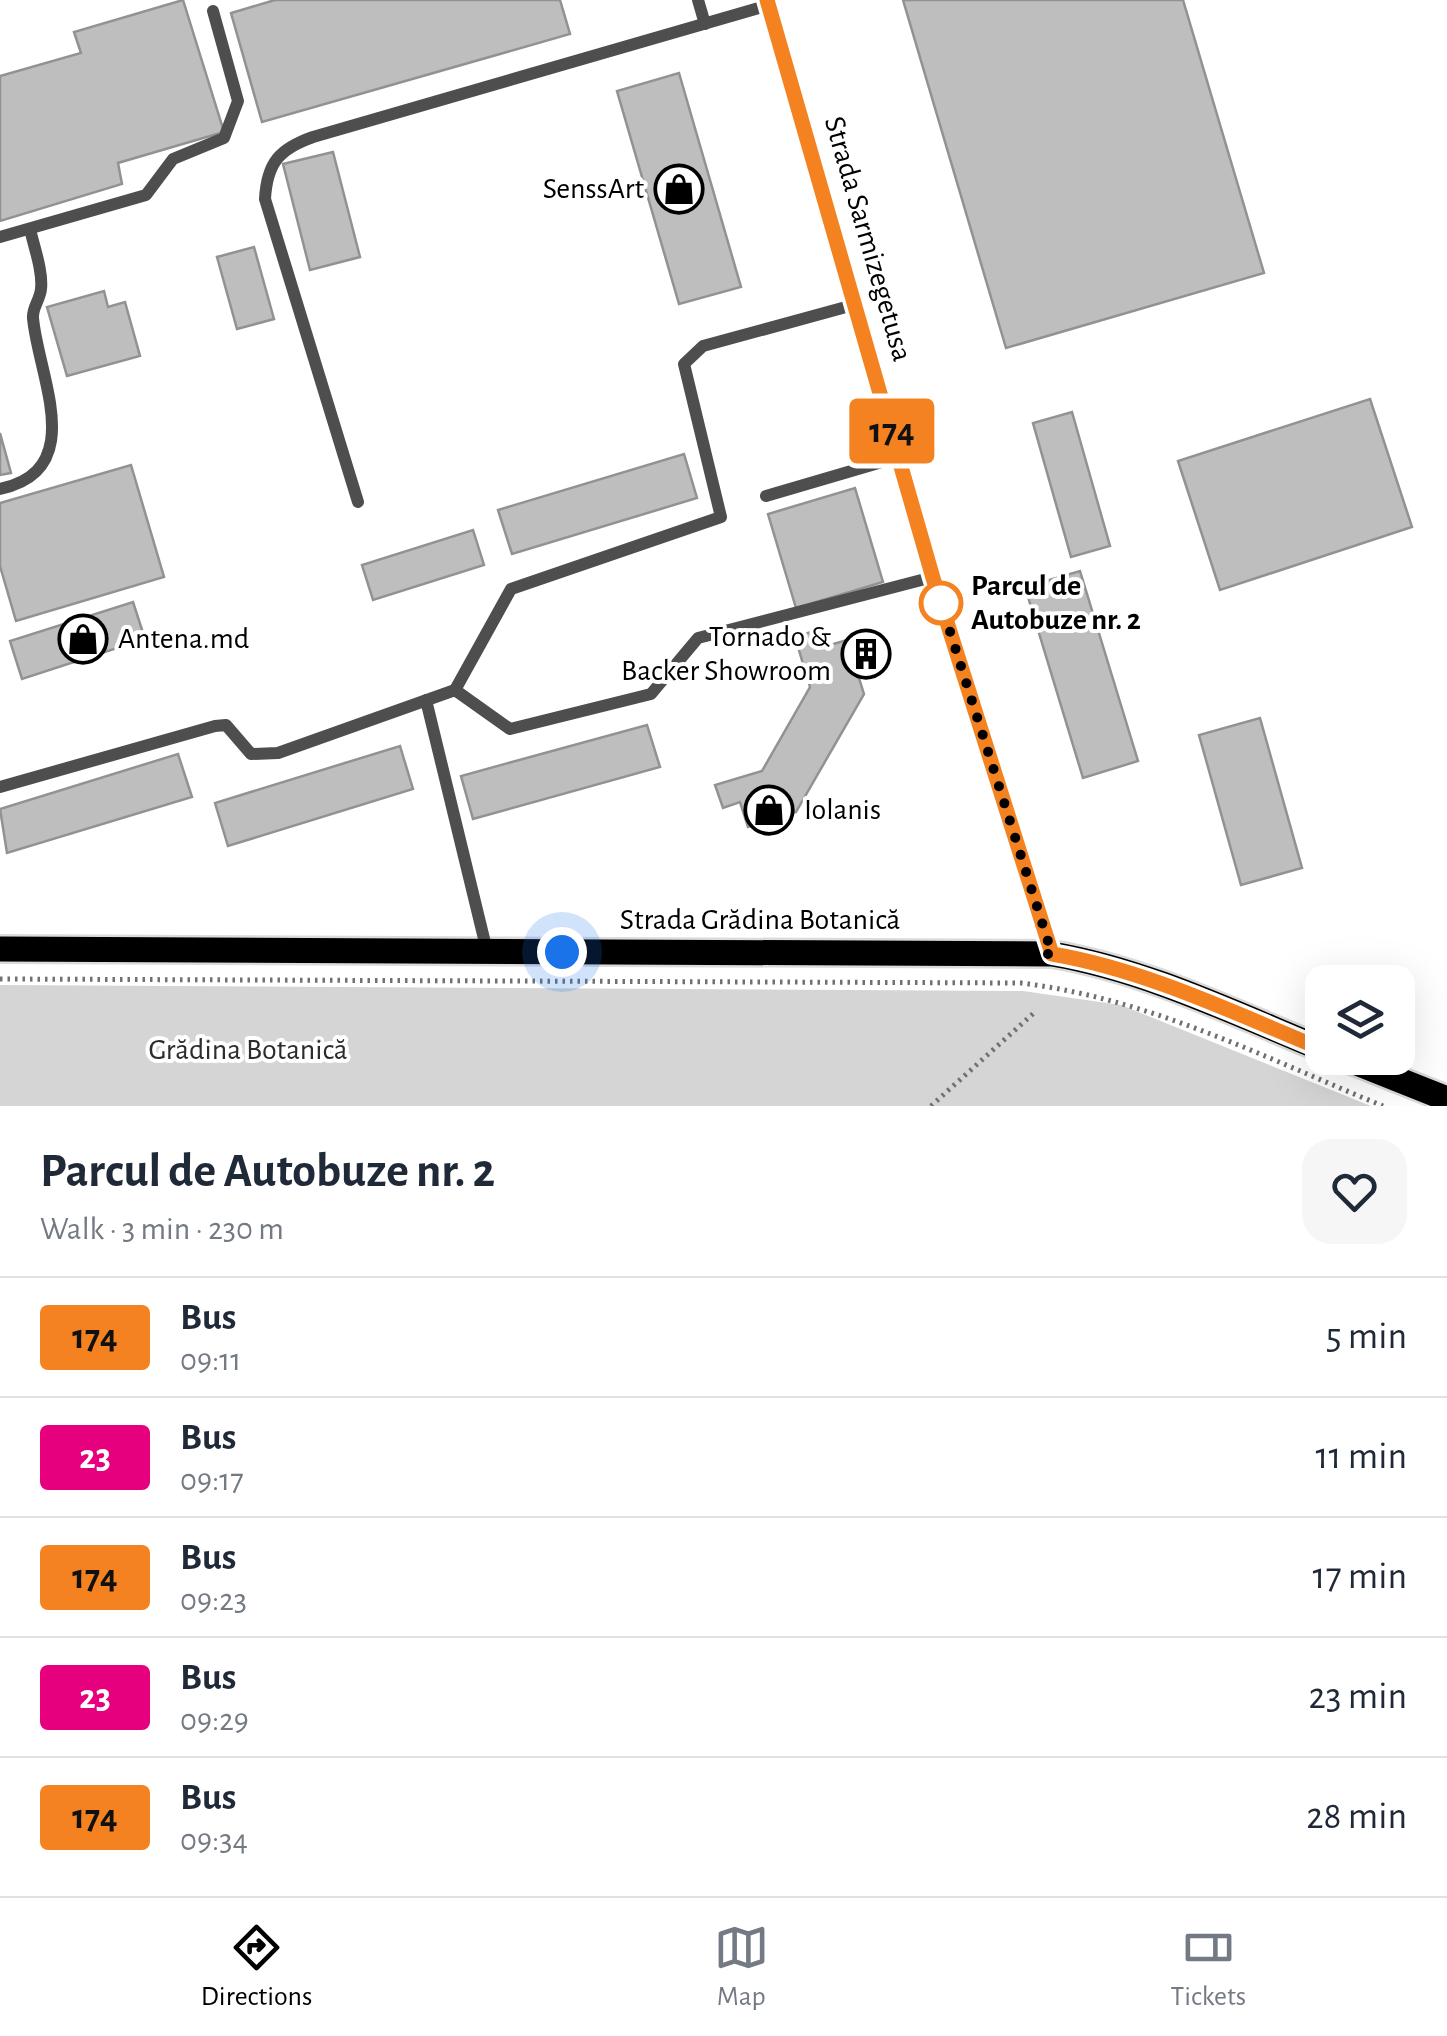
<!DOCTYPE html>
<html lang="en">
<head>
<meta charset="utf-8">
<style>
  :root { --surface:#fff; --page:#f6f6f7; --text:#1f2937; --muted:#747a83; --line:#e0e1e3; --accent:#000 }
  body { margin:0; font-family:"Alegreya Sans",sans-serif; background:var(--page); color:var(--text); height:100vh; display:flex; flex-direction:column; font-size:38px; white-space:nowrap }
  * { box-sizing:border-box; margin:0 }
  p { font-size:32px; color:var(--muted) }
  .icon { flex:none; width:55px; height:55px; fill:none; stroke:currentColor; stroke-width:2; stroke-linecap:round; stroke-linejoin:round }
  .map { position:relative; height:1106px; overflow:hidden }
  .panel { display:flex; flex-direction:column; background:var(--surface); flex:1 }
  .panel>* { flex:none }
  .badge { padding:0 20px; border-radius:8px; font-size:35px; line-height:65px }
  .tools { position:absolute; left:1305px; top:965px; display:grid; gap:20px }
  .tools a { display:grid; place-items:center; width:110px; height:110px; border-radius:20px; background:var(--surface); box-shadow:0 10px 40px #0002; font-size:50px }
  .you { position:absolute; width:50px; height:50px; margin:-25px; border:8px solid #fff; border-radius:50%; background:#1a73e8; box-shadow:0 0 0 15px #1a73e833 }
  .map>.badge { position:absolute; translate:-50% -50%; box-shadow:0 0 0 5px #fff }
  .round { display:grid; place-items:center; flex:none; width:105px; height:105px; border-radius:30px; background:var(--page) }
  .overview { display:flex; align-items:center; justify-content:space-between; height:170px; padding:0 40px }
  h1 { font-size:48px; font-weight:700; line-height:75px }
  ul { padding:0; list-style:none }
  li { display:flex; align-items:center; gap:30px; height:120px; padding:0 40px; border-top:2px solid var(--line) }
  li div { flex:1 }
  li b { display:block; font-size:38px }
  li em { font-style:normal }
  li .badge { min-width:110px; font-weight:700; text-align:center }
  .menu { display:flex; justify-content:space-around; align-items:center; height:140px; border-top:2px solid var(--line); background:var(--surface); font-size:28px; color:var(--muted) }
  .menu a { display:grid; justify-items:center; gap:5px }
  .menu .current { color:var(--accent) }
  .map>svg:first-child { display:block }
</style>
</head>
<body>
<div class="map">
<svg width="1447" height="1106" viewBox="0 0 1447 1106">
  <rect width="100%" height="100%" fill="#fff"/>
  <!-- green -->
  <polygon fill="#d5d5d5" points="0,985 1023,991 1121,1005 1371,1106 0,1106"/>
  <!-- building -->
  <g fill="#bebebe" stroke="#929292" stroke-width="2.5">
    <polygon points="183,0 224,132 118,163 122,184 0,221 0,76 81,53 74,32"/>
    <polygon points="275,0 560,0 570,34 262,122 231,13"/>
    <polygon points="903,0 1183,0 1264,273 1006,348"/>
    <polygon points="679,73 741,287 679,304 617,91"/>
    <polygon points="333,152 360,257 310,270 283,164"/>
    <polygon points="254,247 274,319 237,329 217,257"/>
    <polygon points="104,291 108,307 125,302 140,356 67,376 47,307"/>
    <polygon points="1370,399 1412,527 1220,590 1178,461"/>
    <polygon points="1072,412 1110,546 1071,557 1033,423"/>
    <polygon points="0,433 11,473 0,475"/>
    <polygon points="684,454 697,498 512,554 498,510"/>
    <polygon points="131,465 164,577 16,621 0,566 0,503"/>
    <polygon points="855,488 883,582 796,608 768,514"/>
    <polygon points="473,530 484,565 373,600 362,565"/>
    <polygon points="1080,571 1138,761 1083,778 1025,587"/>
    <polygon points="133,602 145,639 22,679 10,641"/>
    <polygon points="817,630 823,647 847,640 864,694 796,812 748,827 740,802 723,808 715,785 762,771 810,687 795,637"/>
    <polygon points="872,632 885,668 860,677 847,640"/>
    <polygon points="1260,718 1302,868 1241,885 1199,735"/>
    <polygon points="647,725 660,767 473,819 461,776"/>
    <polygon points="400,746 413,789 228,846 215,803"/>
    <polygon points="178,754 192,797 7,853 0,809"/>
  </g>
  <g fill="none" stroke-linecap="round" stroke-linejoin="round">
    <!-- primary casing -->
    <g stroke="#dbdbdb" stroke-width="30">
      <g id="primary">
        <path d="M 0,949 L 1052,954 C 1146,970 1234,1013 1322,1049"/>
        <polyline points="1344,1058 1447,1099"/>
      </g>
    </g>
    <!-- path -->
    <g stroke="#707070" stroke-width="5" stroke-dasharray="2.5 5" stroke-linecap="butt">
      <path d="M 0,979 L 1021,983 C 1151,999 1263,1057 1383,1106"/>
      <polyline points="931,1106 1036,1011"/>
    </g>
    <!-- lane -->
    <g stroke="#4e4e4e" stroke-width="12">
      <polyline points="698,0 705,24"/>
      <polyline points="0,237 146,195 173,159 224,138 238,101 213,11"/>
      <path d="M 0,489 C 89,470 38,376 33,318 C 32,308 40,300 41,289 C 43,271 34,247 30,229"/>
      <polyline points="766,496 899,457"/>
      <path d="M 358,502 L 265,199 C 267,163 279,149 313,137 L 769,5"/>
      <polyline points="455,690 511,589 721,517 684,364 703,346 857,304"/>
      <polyline points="426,700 487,951"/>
      <polyline points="0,787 215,726 226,725 251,754 278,753 455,690 510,729 651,694 698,638 933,577"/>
    </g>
    <!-- secondary -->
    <polyline stroke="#1b1b1b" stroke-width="20" points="767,0 933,577 1052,954"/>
    <!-- primary -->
    <use href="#primary" stroke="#000" stroke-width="25"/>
  </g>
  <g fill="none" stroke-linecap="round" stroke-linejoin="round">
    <!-- line casing -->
    <g stroke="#fff" stroke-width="22">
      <path id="line" d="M 767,0 L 933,578 L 1052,954 C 1146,970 1234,1013 1322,1049"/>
    </g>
    <!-- line -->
    <use href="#line" stroke="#f58220" stroke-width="15"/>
    <!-- walk -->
    <polyline stroke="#000" stroke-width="10" stroke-dasharray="0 18" points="562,952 1052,954 941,603"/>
  </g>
  <!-- icons -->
  <defs>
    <g id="shop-ring" transform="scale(2.5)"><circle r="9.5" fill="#fff" stroke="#000" stroke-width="1.5"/><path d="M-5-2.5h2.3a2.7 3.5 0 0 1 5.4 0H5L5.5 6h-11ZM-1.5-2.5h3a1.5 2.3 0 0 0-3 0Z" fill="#000"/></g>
    <g id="building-ring" transform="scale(2.5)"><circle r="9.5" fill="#fff" stroke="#000" stroke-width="1.5"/><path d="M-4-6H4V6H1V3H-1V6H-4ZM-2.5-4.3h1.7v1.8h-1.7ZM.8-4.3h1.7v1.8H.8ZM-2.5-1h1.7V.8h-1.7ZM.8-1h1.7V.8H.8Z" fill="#000"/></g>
  </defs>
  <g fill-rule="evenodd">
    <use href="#shop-ring" x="679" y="189"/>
    <use href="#shop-ring" x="83" y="639"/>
    <use href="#building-ring" x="866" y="654"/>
    <use href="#shop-ring" x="769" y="810"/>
  </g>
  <!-- markers -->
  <circle fill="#fff" stroke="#f58220" stroke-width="5" cx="941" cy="603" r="20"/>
  <g text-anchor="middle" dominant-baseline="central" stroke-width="8" stroke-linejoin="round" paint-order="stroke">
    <!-- poi labels -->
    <g font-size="30" fill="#000" stroke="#fff" text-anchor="end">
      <text x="644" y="189">SenssArt</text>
      <text x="831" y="637">Tornado &amp;<tspan x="831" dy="34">Backer Showroom</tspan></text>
      <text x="118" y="639" text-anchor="start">Antena.md</text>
      <text x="804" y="810" text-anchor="start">Iolanis</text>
    </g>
    <!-- street labels -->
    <g font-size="30" fill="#000" stroke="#fff">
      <text transform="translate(868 239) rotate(74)">Strada Sarmizegetusa</text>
      <text x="760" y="920">Strada Grădina Botanică</text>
    </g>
    <!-- stop labels -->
    <g font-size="30" font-weight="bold" fill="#000" stroke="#fff" text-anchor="start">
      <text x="971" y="586">Parcul de<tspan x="971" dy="34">Autobuze nr. 2</tspan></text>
    </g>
    <!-- park labels -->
    <g font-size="30" fill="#2c2c2c" stroke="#fff">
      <text x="248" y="1050">Grădina Botanică</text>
    </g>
  </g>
</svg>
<div class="tools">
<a><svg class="icon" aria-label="layers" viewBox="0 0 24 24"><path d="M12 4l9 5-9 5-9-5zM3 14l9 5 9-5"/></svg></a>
</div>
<div class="you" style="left:562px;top:952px"></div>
<b class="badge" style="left:892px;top:431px;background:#f58220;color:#111">174</b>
</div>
<section class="panel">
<div class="overview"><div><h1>Parcul de Autobuze nr. 2</h1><p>Walk · 3 min · 230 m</p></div><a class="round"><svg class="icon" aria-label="heart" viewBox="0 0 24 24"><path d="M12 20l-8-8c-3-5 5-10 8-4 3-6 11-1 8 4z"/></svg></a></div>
<ul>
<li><span class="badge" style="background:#f58220;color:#111">174</span><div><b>Bus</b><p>09:11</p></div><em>5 min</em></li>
<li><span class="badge" style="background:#e6007e;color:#fff">23</span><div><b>Bus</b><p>09:17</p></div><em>11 min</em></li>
<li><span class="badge" style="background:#f58220;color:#111">174</span><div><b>Bus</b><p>09:23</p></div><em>17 min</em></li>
<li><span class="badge" style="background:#e6007e;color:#fff">23</span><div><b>Bus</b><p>09:29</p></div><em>23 min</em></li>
<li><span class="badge" style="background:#f58220;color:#111">174</span><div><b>Bus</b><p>09:34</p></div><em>28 min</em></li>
</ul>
</section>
<nav class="menu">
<a class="current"><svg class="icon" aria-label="directions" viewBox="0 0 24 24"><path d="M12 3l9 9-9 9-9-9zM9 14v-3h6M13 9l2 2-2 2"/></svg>Directions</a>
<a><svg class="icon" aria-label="map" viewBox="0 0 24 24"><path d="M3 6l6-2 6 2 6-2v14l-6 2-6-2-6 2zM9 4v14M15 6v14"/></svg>Map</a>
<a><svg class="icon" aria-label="tickets" viewBox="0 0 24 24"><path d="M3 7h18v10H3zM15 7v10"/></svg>Tickets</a>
</nav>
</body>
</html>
